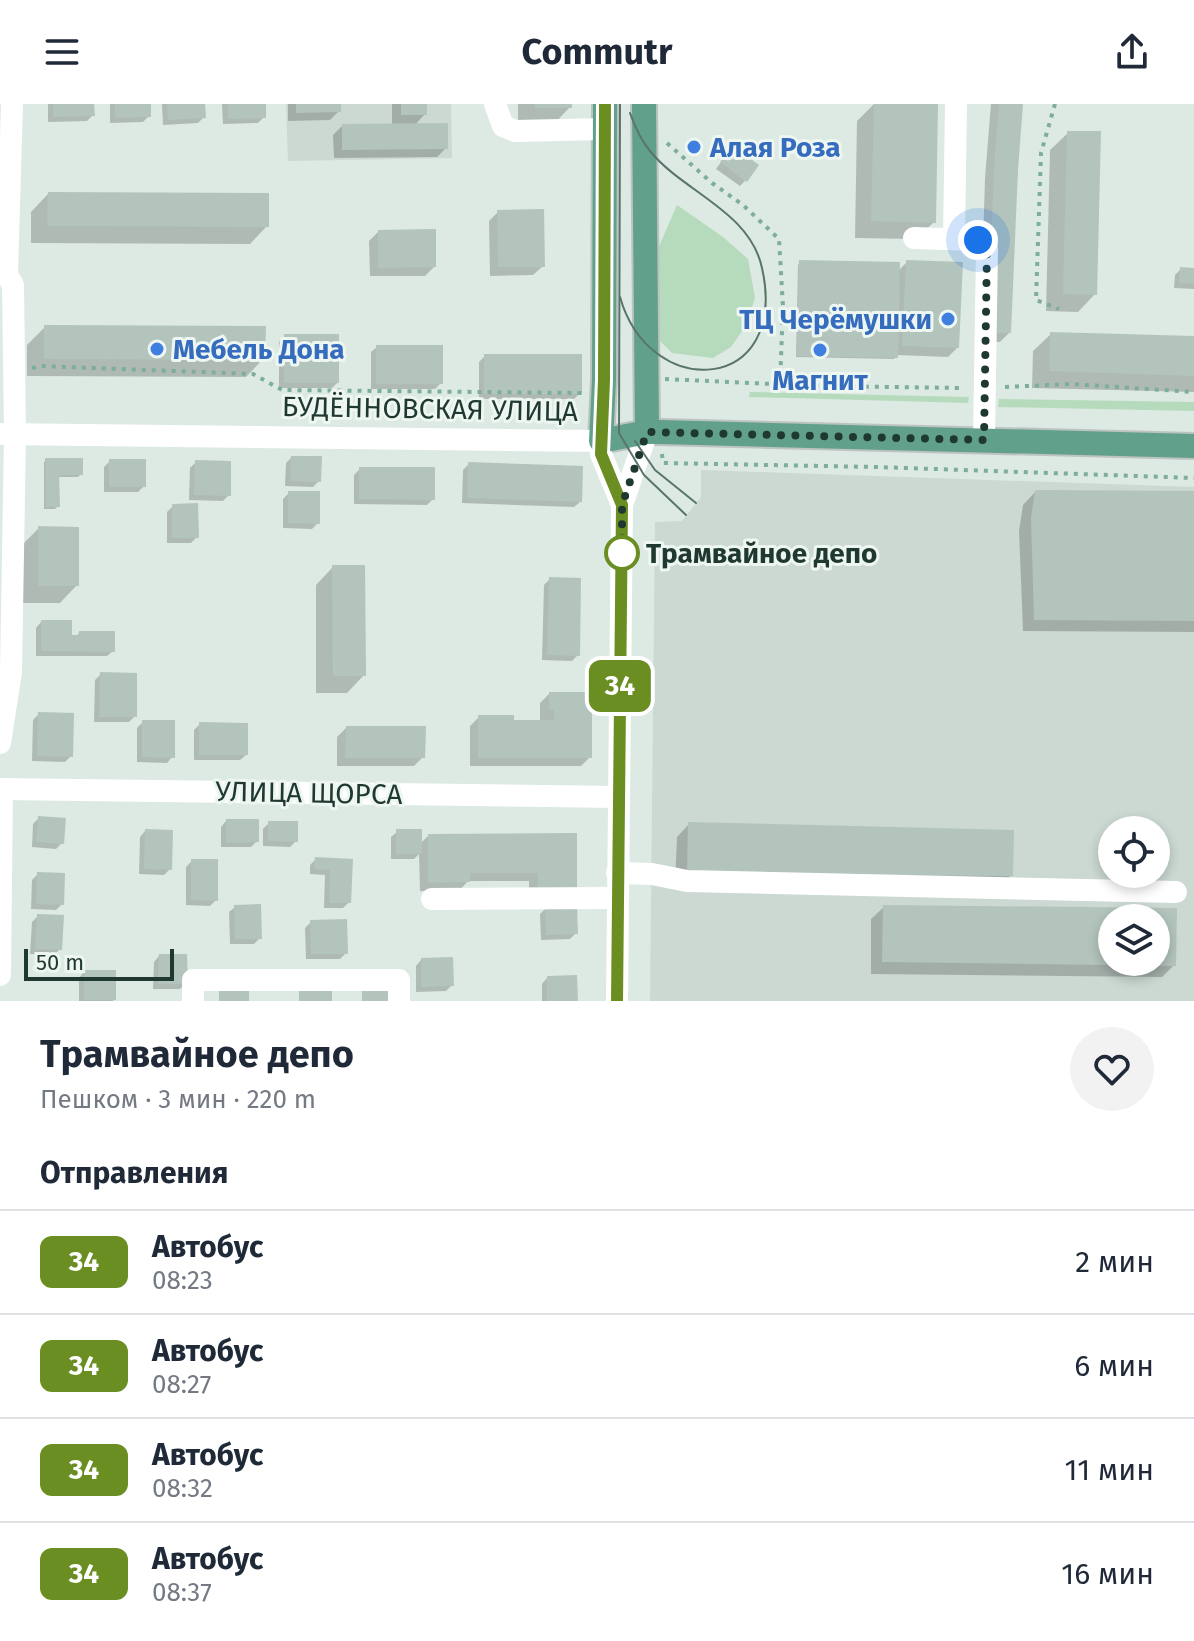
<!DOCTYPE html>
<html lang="ru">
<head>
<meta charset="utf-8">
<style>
  :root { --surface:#fff; --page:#f2f2f3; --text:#1f2937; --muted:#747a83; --line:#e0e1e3 }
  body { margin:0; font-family:"Fira Sans",sans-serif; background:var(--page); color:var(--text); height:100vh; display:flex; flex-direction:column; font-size:30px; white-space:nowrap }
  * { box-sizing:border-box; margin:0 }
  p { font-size:26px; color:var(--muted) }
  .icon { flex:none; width:44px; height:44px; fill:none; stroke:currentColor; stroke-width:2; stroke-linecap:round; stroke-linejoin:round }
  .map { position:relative; height:897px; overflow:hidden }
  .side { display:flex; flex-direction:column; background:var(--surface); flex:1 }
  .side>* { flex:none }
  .badge { padding:0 16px; border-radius:12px; font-size:28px; line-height:52px }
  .fabs { position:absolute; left:1098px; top:712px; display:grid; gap:16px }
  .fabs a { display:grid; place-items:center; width:72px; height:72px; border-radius:50%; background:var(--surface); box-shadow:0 4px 12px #0003; font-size:40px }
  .scale { position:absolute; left:24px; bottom:20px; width:150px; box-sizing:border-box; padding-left:8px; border:4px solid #1f3830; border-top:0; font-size:22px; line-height:28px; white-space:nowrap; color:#1f3830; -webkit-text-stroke:6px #edf6f1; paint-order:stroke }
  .you { position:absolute; width:40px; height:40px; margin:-20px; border:6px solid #fff; border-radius:50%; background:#1a73e8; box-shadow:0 0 0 12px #1a73e833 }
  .map>.badge { position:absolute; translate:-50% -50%; box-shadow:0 0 0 4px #fff }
  h2 { padding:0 40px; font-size:30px; line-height:72px }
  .round { display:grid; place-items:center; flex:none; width:84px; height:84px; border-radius:42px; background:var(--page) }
  .headline { display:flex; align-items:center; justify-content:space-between; height:136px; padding:0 40px }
  h1 { font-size:38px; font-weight:700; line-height:60px }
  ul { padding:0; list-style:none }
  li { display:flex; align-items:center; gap:24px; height:104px; padding:0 40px; border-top:2px solid var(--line) }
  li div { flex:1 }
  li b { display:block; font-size:30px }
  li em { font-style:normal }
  li .badge { min-width:88px; font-weight:700; text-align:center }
  header { display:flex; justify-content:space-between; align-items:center; height:104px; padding:0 40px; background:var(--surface); font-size:36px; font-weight:700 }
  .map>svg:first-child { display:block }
</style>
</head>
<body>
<header><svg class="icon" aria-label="menu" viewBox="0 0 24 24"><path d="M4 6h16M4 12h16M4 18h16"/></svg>Commutr<svg class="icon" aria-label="share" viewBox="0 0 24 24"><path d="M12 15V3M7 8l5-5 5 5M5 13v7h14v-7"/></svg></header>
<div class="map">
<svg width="1194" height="897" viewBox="0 0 1194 897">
  <rect width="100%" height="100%" fill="#dde9e3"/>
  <!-- built -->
  <g fill="#cbd9d2" fill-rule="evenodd">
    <polygon points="286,0 451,0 452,54 288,57"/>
    <path d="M 701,366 L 1194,383 L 1194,897 L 650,897 L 655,418 L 682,417 L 701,393 ZM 1112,726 L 1156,726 L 1156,770 L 1112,770 ZM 1112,814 L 1156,814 L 1156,858 L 1112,858 Z"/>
  </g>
  <!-- green -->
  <g fill="#b5dbbc">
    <polygon points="677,101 723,133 748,155 755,194 745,223 731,243 713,254 672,249 659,236 657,147"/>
    <polygon points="750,288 969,293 968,299 749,293"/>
    <polygon points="999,295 1194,298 1194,307 998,303"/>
  </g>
  <!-- shadow -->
  <g fill="#0003" fill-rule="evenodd">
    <polygon points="48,0 92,0 93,11 87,17 48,18"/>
    <polygon points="110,0 149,0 149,12 143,18 110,19"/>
    <polygon points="162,0 203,0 204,13 198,19 163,21"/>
    <polygon points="222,0 264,0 264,13 258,19 223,20"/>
    <polygon points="288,0 339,0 339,7 330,16 288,17"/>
    <polygon points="392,0 425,0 425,10 414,22 446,44 437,53 334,54 333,31 342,22 392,22"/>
    <polygon points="518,0 570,0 570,3 553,21 518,21"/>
    <polygon points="874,0 934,118 916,135 855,134 857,17"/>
    <polygon points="991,0 1021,0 1009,229 1000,238 980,237 985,74"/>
    <polygon points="1068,29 1095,190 1078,208 1046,207 1050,46"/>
    <polygon points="727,50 745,77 740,82 716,65"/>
    <polygon points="48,90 267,122 250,140 31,139 31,108"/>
    <polygon points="498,108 543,162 533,171 490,172 489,117"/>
    <polygon points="378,128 434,163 425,172 370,172 369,137"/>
    <polygon points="800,158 898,167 907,158 957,244 948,253 897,251 894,255 796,253 798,161"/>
    <polygon points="1181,165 1194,166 1194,185 1174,184 1175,171"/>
    <polygon points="45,223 263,255 246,273 27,272 27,241"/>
    <polygon points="1051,230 1194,234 1194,288 1032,284 1033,247"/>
    <polygon points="285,232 337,279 332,284 279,284 279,238"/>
    <polygon points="377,243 441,279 435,285 371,285 371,248"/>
    <polygon points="485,252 580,289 574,295 479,295 479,258"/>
    <polygon points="291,354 319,377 313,383 285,382 286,359"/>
    <polygon points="46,356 81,370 78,373 57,373 58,402 55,405 44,405 44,358"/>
    <polygon points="110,357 144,382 138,388 104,388 104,363"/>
    <polygon points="196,358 229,391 223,397 189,396 190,364"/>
    <polygon points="469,360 580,398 574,403 462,399 463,366"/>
    <polygon points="360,365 433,395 427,401 354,400 354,371"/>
    <polygon points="1035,388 1194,389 1194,528 1023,527 1019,427 1023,401"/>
    <polygon points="289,389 318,419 312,425 283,424 283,395"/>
    <polygon points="173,402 197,433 191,439 167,439 167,408"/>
    <polygon points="39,424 77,481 60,499 21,499 21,442"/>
    <polygon points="333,463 364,571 347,589 316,589 316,481"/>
    <polygon points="550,475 578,551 572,557 542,556 544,481"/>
    <polygon points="41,518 70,533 76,533 79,529 113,547 107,552 36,552 36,524"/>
    <polygon points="101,570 135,612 129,618 94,618 95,576"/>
    <polygon points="549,590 590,653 581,662 470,662 470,622 479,613 512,618 540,618 540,599"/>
    <polygon points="39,610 71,652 65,658 32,657 33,616"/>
    <polygon points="143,618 172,653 167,659 137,658 137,624"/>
    <polygon points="200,620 246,651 240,656 194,656 194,626"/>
    <polygon points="346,624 423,653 414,662 337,662 337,633"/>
    <polygon points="39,714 62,739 56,745 32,743 33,720"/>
    <polygon points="226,717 257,737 251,743 221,743 221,723"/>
    <polygon points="269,719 296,737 290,743 263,742 263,725"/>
    <polygon points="689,720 1011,771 999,784 675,781 677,733"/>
    <polygon points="145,727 170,765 164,771 139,770 140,733"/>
    <polygon points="397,728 420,740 428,732 575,731 575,784 529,793 529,777 468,777 459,787 420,787 419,750 414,755 391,755 391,733"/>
    <polygon points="316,755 351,757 349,798 343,804 324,804 325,771 310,770 310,761"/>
    <polygon points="192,757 216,796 210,802 186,801 186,763"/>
    <polygon points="38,770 62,800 56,806 31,805 32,776"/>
    <polygon points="235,803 260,834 254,840 230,840 229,808"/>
    <path d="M 884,803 L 1175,806 L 1174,861 L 1162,873 L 871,870 L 871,815 ZM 1112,814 L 1156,814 L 1156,858 L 1112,858 Z"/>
    <polygon points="545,805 576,829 570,835 541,836 540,810"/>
    <polygon points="38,812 60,845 54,851 30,850 32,818"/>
    <polygon points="311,818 346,849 340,855 306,855 305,824"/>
    <polygon points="159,852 186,879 180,885 153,885 154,858"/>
    <polygon points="421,856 452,881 446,887 416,888 416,862"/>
    <polygon points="84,868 114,895 113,897 79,897 79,874"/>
    <polygon points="547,874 576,897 542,897 542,880"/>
  </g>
  <!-- building -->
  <g fill="#b2c4bc" fill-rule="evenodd">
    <polygon points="53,0 94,0 95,12 53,13"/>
    <polygon points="115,0 151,0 151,13 115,14"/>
    <polygon points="167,0 205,0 206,14 168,16"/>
    <polygon points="228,0 266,0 266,14 228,15"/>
    <polygon points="296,0 341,0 341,8 296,9"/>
    <rect x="401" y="0" width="26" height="11"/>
    <rect x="535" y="0" width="37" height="4"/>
    <polygon points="874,0 938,0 936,119 871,117"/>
    <polygon points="999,0 1023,0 1018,65 1011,229 988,229 994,63"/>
    <polygon points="448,19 448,45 342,46 342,20"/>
    <polygon points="1067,27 1101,27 1097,191 1063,190"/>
    <polygon points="733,42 759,61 747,78 720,58"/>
    <polygon points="48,88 269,89 269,123 47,122"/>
    <polygon points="544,105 545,163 498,163 497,106"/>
    <polygon points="436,125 436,163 378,164 378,126"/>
    <polygon points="799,156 900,158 898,254 797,252"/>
    <polygon points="906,156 963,158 959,244 902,242"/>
    <polygon points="1180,163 1194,164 1194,180 1179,179"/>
    <polygon points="44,221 266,222 265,256 44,255"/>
    <polygon points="1050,228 1194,232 1194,272 1049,267"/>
    <rect x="284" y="230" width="55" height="49"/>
    <rect x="376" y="241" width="67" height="39"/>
    <rect x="484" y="250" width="98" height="40"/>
    <polygon points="291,352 322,352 321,378 290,377"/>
    <polygon points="45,354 83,354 83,371 59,371 60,403 46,403"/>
    <rect x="109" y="355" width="37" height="28"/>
    <polygon points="195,356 231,357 231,392 194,391"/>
    <polygon points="468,358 583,362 582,398 467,394"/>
    <polygon points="359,363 435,363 435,396 359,395"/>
    <polygon points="1035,386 1194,387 1194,517 1034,516 1031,414"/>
    <polygon points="288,387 320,387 320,420 288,419"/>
    <polygon points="198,399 199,434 172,434 172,400"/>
    <polygon points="38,422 79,423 79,482 38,482"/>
    <polygon points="332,461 365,461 366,572 333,572"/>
    <polygon points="549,473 581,474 580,552 547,551"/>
    <polygon points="41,516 72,516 72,531 79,531 79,527 115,527 115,548 41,547"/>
    <polygon points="100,568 137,569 137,613 99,613"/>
    <polygon points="549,588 592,588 592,654 478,654 478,611 514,611 514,616 554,616 554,606 549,606"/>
    <polygon points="38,608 74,609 73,653 37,652"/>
    <polygon points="142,616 175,616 175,654 142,653"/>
    <polygon points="199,618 248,619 248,651 199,651"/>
    <polygon points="346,622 426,622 425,654 345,654"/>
    <polygon points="38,712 66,714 64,740 36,738"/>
    <polygon points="226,715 259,715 259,738 226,739"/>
    <polygon points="268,717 298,717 298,738 268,737"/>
    <polygon points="688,718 1014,726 1013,772 687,770"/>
    <polygon points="145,725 173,726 172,766 144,765"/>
    <rect x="396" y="725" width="26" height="25"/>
    <polygon points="577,729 577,785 538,785 538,769 470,769 470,778 428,779 428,730"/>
    <polygon points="315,753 353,755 351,799 329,799 330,766 314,765"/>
    <polygon points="191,755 218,755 218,797 191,796"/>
    <polygon points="37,768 65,769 64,801 36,800"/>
    <polygon points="261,800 262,835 235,835 234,801"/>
    <polygon points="577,801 578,830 546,831 545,803"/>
    <path d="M 883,801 L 1177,804 L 1176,862 L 882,858 ZM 1112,814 L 1156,814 L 1156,858 L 1112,858 Z"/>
    <polygon points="37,810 64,811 62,846 35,845"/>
    <polygon points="347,815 348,850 311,850 310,816"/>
    <polygon points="159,850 187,850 188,880 158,880"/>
    <polygon points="453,853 454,882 421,883 421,854"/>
    <rect x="84" y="866" width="32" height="30"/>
    <polygon points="577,871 578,897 547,897 547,872"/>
    <polygon points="249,885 249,897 219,897 219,886"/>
    <rect x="299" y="886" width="33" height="11"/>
    <rect x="362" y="886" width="28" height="11"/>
  </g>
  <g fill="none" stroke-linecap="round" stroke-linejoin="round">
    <!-- major casing -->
    <g stroke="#bcc3c1" stroke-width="28">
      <g id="major">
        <polyline points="605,0 604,276 601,337 647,328 660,328 1194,342"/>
        <polyline points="644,0 647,328"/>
      </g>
    </g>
    <!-- path -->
    <g stroke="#7dad9b" stroke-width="4" stroke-dasharray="4 6" stroke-linecap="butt">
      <polyline points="1055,0 1041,49 1036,196 1059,205"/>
      <polyline points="667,39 712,79 743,101 779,135 783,203 780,280"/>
      <polyline points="32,264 41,262 253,270 282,286 583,289"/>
      <polyline points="665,275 816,282 964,284"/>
      <polyline points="1005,283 1071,280 1194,288"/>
      <polyline points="662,350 663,359 877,363 1194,374"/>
    </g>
    <!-- minor -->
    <g stroke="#fff" stroke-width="22">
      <polyline points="495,0 503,22 515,27 605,25"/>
      <polyline points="914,134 978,136 986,138 987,145 984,336"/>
      <polyline points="954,135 956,0"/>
      <polyline points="0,330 601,337 601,350 622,401"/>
      <polyline points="0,639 11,568 15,330 13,181 7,171 12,0"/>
      <polyline points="0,685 618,693"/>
      <polyline points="617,769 652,770 687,777 1176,788"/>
      <polyline points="432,795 617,794"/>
      <polyline points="0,871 2,685"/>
      <polyline points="193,897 193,876 399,876 399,897"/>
      <polyline points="617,897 622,401 647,328"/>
    </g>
    <!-- major -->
    <use href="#major" stroke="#61a08b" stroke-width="24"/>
    <!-- tram -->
    <g stroke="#59756b" stroke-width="2">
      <polyline points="620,0 619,329 644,371 686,411"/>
      <path d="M 620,193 C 650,299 790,289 762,164 C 750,107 683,88 650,47 C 640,35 635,23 630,9"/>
      <polyline points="635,337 655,366 696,399"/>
    </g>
  </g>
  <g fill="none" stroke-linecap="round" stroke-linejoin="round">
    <!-- line casing -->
    <g stroke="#fff" stroke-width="18">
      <polyline id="line" points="605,0 604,276 601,350 622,401 617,897"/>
    </g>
    <!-- line -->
    <use href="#line" stroke="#6b8e23" stroke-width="12"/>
    <!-- walk -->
    <polyline stroke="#1f3830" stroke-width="8" stroke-dasharray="0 14.4" points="622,449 622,401 647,328 984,336 987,145 986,138 978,136"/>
  </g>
  <!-- markers -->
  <g fill="#3f7fe0" stroke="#edf6f1" stroke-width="3">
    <circle cx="694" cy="43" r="8"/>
    <circle cx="948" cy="215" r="8"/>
    <circle cx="157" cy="245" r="8"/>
    <circle cx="820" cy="246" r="8"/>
  </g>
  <circle fill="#fff" stroke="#6b8e23" stroke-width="4" cx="622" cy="449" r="16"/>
  <g text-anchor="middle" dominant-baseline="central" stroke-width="6" stroke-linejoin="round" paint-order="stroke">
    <!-- shop labels -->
    <g font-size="28" font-weight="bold" fill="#366cbe" stroke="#edf6f1" text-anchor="start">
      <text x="710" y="43">Алая Роза</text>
      <text x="932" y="215" text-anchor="end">ТЦ Черёмушки</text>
      <text x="173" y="245">Мебель Дона</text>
      <text x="820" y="276" text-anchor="middle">Магнит</text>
    </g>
    <!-- street labels -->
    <g font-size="28" fill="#1f3830" stroke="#edf6f1">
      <text transform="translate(430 305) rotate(1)">БУДЁННОВСКАЯ УЛИЦА</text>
      <text transform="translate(309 689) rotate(1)">УЛИЦА ЩОРСА</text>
    </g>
    <!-- stop labels -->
    <g font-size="28" font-weight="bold" fill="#1f3830" stroke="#edf6f1" text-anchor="start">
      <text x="646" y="449">Трамвайное депо</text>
    </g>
  </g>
</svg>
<div class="fabs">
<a><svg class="icon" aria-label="locate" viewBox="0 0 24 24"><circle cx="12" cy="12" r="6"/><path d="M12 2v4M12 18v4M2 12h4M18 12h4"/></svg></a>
<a><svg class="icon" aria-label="layers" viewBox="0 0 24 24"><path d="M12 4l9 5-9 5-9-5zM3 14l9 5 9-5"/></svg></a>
</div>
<div class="scale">50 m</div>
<div class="you" style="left:978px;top:136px"></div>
<b class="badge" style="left:620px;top:582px;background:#6b8e23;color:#fff">34</b>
</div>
<section class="side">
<div class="headline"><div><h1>Трамвайное депо</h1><p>Пешком · 3 мин · 220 m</p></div><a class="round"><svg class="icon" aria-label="heart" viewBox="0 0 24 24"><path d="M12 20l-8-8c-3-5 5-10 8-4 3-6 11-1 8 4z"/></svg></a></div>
<h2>Отправления</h2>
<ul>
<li><span class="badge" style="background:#6b8e23;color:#fff">34</span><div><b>Автобус</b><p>08:23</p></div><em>2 мин</em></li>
<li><span class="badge" style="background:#6b8e23;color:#fff">34</span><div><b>Автобус</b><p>08:27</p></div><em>6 мин</em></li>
<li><span class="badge" style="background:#6b8e23;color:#fff">34</span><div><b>Автобус</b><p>08:32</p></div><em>11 мин</em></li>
<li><span class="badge" style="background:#6b8e23;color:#fff">34</span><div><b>Автобус</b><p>08:37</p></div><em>16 мин</em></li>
</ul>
</section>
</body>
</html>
